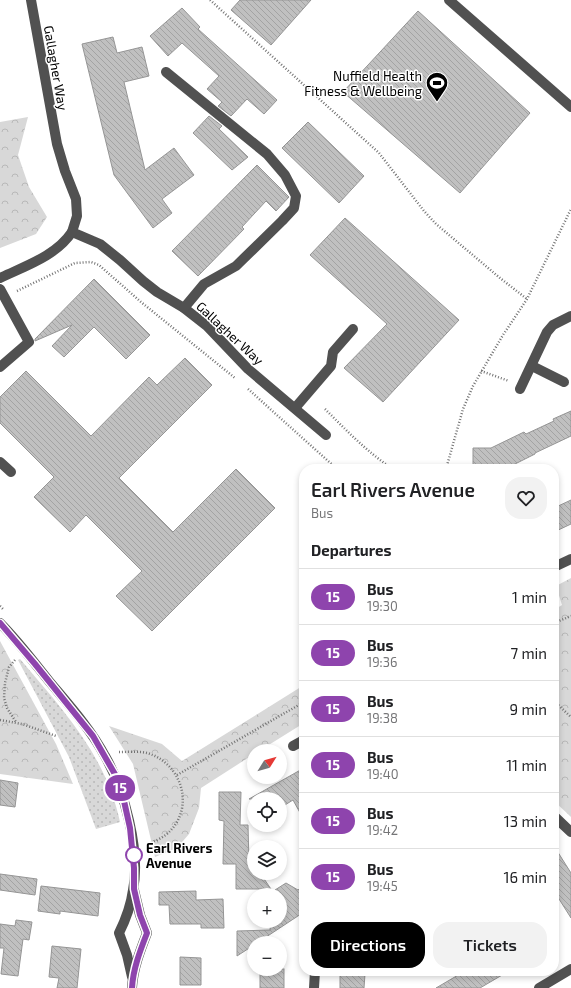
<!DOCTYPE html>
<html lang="en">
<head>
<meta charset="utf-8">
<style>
  :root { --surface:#fff; --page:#f2f2f2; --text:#202124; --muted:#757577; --line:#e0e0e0; --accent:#000 }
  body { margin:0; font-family:"Exo 2",sans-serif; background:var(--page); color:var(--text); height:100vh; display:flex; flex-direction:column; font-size:15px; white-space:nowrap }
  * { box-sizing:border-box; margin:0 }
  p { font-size:13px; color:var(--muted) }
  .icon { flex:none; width:22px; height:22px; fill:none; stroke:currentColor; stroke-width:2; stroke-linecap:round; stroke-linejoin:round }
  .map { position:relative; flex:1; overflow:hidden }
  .details { position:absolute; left:299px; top:464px; width:260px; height:512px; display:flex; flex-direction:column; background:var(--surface); border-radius:16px; box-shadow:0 2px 6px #0003 }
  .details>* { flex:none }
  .badge { padding:0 8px; border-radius:13px; font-size:14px; line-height:26px }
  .needle { width:26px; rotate:53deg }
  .fabs { position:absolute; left:247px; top:744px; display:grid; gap:8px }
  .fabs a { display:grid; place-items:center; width:40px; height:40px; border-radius:50%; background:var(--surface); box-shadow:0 2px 6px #0003; font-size:20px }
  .map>.badge { position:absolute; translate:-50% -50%; box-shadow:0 0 0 2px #fff }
  h2 { padding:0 12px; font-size:15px; line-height:36px }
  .round { display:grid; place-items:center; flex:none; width:42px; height:42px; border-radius:16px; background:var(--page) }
  .overview { display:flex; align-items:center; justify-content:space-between; height:68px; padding:0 12px }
  h1 { font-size:19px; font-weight:600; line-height:30px }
  .cta { display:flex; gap:8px; margin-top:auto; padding:8px 12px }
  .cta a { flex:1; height:46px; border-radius:16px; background:var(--accent); color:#fff; font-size:16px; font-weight:600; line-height:46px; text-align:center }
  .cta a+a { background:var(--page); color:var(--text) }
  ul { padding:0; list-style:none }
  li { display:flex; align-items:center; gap:12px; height:56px; padding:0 12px; border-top:1px solid var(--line) }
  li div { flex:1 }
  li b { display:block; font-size:15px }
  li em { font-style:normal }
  li .badge { min-width:44px; font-weight:700; text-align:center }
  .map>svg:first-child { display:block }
</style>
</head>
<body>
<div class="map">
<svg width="571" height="988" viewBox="0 0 571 988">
  <defs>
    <pattern id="grass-dots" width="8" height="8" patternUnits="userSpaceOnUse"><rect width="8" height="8" fill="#d8d8d8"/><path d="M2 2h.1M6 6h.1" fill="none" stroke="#b8b8b8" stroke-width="1.8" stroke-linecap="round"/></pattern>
    <pattern id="park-crowns" width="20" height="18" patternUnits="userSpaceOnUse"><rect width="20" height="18" fill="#d8d8d8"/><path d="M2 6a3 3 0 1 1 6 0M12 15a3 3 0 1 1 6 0" fill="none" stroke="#b8b8b8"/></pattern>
    <pattern id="building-back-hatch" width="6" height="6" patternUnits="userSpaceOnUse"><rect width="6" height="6" fill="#c0c0c0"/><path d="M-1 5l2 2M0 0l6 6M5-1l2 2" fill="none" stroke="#a3a3a3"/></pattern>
  </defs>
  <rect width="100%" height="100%" fill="#fff"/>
  <!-- grass -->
  <path fill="url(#grass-dots)" d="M 20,659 C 62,709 106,755 120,822 L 96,829 L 69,757 L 18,660 Z"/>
  <!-- park -->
  <g fill="url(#park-crowns)">
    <polygon points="28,117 18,155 29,187 47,217 36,234 0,248 0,122"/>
    <polygon points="571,578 571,817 554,801 554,610 562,605 556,586"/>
    <polygon points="0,641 56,744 73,784 0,774"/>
    <polygon points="304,685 304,723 259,751 254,751 254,754 201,788 199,808 189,834 177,848 155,857 133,764 109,726 162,744 182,761"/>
  </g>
  <!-- building -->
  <g fill="url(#building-back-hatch)" stroke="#959595">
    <polygon points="240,0 311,0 271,45 231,10"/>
    <polygon points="182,8 200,27 198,29 277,100 264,114 247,99 231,116 218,106 222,102 207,89 219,76 182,43 168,56 150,36"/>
    <polygon points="418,11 530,113 460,193 343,92"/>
    <polygon points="113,37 117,53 142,47 149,76 124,82 145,170 174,148 194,175 162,199 172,213 153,228 114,175 82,44"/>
    <polygon points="209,116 222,126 219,129 248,157 232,170 193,133"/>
    <polygon points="308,122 364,176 339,203 282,148"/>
    <polygon points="257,165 289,197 276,211 266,201 242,227 244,229 198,276 172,251"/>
    <polygon points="345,218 459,320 383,402 344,368 387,324 310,255"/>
    <polygon points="94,279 150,335 126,359 94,327 64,357 52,346 72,325 35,341 35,339"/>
    <polygon points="185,358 212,385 119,478 173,532 236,469 275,508 152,631 116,596 142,571 86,515 70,532 34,497 54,477 0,423 0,397 26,371 91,436 149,377 157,385"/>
    <polygon points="571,411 571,436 535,453 535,454 505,469 473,469 473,448 491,448 524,432 526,434 554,421 553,419"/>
    <polygon points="571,500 571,524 554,532 554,508"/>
    <polygon points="304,768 304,820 293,800 280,808 280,799 249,799"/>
    <polygon points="0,780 18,783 15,807 0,805"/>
    <polygon points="219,792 241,792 240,825 248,825 249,863 254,863 254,873 260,873 271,889 236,889 236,864 223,864 224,821 219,820"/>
    <polygon points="554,846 571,873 571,918 554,891"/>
    <polygon points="0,874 37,879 35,895 0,890"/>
    <polygon points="286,883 298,890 304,885 304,912 257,943 254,943 254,945 237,956 237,931 270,930 271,921 280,921 280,895 275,895 275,890"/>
    <polygon points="41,886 100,893 98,916 60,911 60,914 38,911"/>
    <polygon points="196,891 196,900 223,899 224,928 201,928 201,924 170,924 169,905 159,905 159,892"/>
    <polygon points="16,920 32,922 29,940 23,939 18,976 1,974 4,948 0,948 0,924 15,926"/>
    <polygon points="52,946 81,949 77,988 57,988 59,978 49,977"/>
    <polygon points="180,957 201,958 201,985 180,985"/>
    <rect x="260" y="969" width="24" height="19"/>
    <polygon points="465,971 509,971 480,988 436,988"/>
    <polygon points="340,973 365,974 364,988 340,988"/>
  </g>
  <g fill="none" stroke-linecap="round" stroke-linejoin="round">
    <!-- path -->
    <g stroke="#737373" stroke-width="2.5" stroke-dasharray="1 2" stroke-linecap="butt">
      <polyline points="210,0 379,153 424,211 436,224 500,278 527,299"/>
      <polyline points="17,291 75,263 91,262 99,265 141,302 235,378"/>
      <polyline points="481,371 509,381"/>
      <polyline points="248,389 337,469"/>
      <path d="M 325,409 C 345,429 368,453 393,469"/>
      <polyline points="446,469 463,409 473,386 503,335 527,299 571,209"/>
      <polyline points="0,606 4,610"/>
      <polyline points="554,623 571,616"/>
      <polyline points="15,660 9,667 5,683 4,698 7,708 16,722"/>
      <polyline points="554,701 571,717"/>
      <polyline points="300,704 304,712"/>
      <polyline points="0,720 22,724 56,736"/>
      <path d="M 119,752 C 128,752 138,751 147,753 C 180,762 195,804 171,830 C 165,837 155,841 147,845"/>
      <polyline points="177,775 304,702"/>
    </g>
    <!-- minor -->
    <g stroke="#515151" stroke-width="10">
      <polyline points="31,0 57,144 65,171 76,199 77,216 72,232 100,244 120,260 143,281 157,292 184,308 207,326 248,369 326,435"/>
      <polyline points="449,0 571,107"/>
      <polyline points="166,72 267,154 285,175 296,196 294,208 282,221 236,266 204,284 184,308"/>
      <path d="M 0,278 C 25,266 56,256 72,232"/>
      <polyline points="0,289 29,342 0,367"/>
      <polyline points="532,366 564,382"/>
      <polyline points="520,389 547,332 553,325 571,316"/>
      <polyline points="295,408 331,366 333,352 353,329"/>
      <polyline points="0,462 11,472"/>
      <polyline points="554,567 571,559"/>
      <path d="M 0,623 C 18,641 33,661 49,681 C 69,705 90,728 105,756 C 124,789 141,851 133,890 C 131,905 126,919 119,933 L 127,955 L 132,977"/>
      <polyline points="293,746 304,740"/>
      <polyline points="554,816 571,832"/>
      <path d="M 132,988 C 133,969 140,951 147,933 L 140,915 L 134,890"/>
      <polyline points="314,988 315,971"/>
      <polyline points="539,988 571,969"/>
    </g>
  </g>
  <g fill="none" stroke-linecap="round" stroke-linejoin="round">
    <!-- line casing -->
    <g stroke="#fff" stroke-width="9">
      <path id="line" d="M 0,623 L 35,664 L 93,736 L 116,776 L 122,792 L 130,828 L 134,868 L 134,889 L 140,915 L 147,933 C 140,951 133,969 132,988"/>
    </g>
    <!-- line -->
    <use href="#line" stroke="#8e44ad" stroke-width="6"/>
  </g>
  <!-- icons -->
  <defs>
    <g id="stadium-pin" transform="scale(1.15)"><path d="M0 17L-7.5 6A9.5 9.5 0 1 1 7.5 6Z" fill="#000" stroke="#fff"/><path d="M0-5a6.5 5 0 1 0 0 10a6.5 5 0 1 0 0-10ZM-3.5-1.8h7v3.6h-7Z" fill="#fff"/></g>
  </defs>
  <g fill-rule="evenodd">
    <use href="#stadium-pin" x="437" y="83"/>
  </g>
  <!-- markers -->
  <circle fill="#fff" stroke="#8e44ad" stroke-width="2" cx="134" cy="855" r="8"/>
  <g text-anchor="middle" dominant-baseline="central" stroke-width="3" stroke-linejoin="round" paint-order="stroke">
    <!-- street labels -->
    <g font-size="13" fill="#000" stroke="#fff">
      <text transform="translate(56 68) rotate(80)">Gallagher Way</text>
      <text transform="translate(230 333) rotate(43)">Gallagher Way</text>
    </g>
    <!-- poi labels -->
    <g font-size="13" fill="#000" stroke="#fff" text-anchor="end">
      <text x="422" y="76">Nuffield Health<tspan x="422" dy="15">Fitness &amp; Wellbeing</tspan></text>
    </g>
    <!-- stop labels -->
    <g font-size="13" font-weight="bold" fill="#000" stroke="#fff" text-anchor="start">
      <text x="146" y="848">Earl Rivers<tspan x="146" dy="15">Avenue</tspan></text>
    </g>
  </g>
</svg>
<div class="fabs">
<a><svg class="needle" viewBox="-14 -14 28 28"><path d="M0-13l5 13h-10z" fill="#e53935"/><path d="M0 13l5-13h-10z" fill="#757577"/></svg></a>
<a><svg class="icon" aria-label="locate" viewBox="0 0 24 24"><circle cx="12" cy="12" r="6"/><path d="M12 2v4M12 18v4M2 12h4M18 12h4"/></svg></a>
<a><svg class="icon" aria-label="layers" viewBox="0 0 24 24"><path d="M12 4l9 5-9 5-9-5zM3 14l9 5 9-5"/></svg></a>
<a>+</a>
<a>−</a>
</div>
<b class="badge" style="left:120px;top:788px;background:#8e44ad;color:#fff">15</b>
<section class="details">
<div class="overview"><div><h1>Earl Rivers Avenue</h1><p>Bus</p></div><a class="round"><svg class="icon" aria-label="heart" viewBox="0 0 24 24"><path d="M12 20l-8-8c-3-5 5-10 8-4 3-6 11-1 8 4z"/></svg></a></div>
<h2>Departures</h2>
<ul>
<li><span class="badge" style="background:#8e44ad;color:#fff">15</span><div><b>Bus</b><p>19:30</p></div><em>1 min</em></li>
<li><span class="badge" style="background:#8e44ad;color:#fff">15</span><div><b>Bus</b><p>19:36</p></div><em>7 min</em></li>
<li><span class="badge" style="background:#8e44ad;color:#fff">15</span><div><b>Bus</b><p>19:38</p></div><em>9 min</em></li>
<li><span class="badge" style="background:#8e44ad;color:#fff">15</span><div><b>Bus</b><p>19:40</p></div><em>11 min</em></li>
<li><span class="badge" style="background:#8e44ad;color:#fff">15</span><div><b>Bus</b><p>19:42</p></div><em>13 min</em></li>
<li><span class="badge" style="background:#8e44ad;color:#fff">15</span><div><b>Bus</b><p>19:45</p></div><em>16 min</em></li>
</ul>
<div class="cta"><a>Directions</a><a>Tickets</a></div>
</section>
</div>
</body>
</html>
